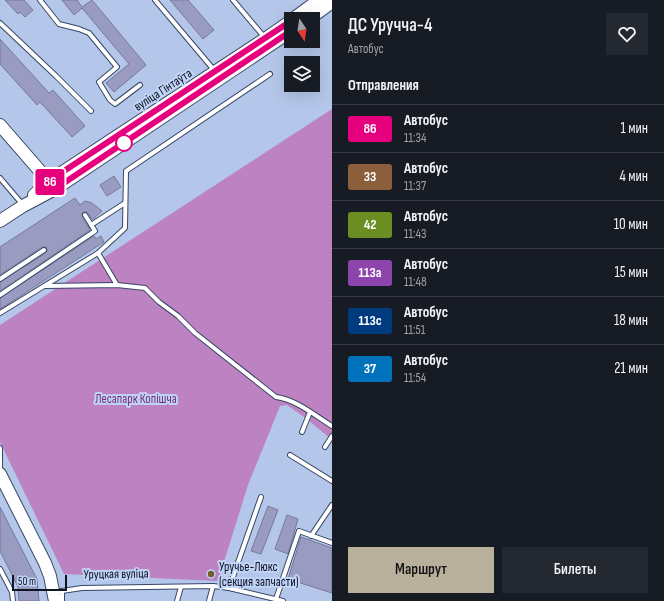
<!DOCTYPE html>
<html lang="ru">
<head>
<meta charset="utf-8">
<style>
  :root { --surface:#171b24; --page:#242831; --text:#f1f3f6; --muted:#9ea1a6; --line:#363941; --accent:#b9b09c }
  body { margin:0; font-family:"Sofia Sans Condensed",sans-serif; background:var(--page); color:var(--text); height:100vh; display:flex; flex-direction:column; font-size:15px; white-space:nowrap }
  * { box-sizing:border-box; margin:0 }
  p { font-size:13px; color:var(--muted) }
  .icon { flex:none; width:22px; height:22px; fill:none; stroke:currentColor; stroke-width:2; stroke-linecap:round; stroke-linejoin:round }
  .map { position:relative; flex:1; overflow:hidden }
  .side { display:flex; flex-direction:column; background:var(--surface); width:332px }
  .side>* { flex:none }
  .badge { padding:0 8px; border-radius:3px; font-size:14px; line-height:26px }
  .needle { width:26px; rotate:167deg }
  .buttons { position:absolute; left:284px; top:12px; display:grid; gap:8px }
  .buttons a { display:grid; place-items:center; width:36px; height:36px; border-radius:0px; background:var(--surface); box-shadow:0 4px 16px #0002; font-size:20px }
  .scale { position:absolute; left:12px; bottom:10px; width:55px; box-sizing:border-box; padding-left:4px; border:2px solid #0f1522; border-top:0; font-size:11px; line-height:14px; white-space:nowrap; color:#0f1522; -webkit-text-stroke:3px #c1d4f7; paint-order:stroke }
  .map>.badge { position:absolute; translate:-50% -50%; box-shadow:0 0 0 2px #fff }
  h2 { padding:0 16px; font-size:15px; line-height:36px }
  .round { display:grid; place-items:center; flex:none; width:42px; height:42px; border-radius:0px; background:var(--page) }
  .overview { display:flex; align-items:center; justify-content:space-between; height:68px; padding:0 16px }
  h1 { font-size:19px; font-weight:600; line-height:30px }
  .button { display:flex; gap:8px; margin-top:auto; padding:8px 16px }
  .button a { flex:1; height:46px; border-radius:0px; background:var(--accent); color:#111; font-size:16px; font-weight:600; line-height:46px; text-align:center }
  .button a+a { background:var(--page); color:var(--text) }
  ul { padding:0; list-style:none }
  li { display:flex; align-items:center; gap:12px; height:48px; padding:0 16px; border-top:1px solid var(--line) }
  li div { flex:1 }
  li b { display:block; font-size:15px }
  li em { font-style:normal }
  li .badge { min-width:44px; font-weight:700; text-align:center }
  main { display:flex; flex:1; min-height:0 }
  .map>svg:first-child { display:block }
</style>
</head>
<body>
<main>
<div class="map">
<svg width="332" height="601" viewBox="0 0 332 601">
  <rect width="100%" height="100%" fill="#b4c7ea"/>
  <!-- forest -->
  <polygon fill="#bc82c2" points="332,109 332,440 307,419 287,405 280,406 248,485 218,581 64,574 0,442 0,325"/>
  <!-- building -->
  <g fill="#999bc0" stroke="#77799c">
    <polygon points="5,0 24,0 33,10 25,17 20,12 18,14"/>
    <polygon points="62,0 77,0 82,7 92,0 146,65 114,92 106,83 129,64 82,8 74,15"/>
    <polygon points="170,0 188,0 214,30 203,39"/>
    <polygon points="0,39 49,93 53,90 85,126 72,137 40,102 37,105 0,64"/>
    <polygon points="114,176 121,187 107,196 100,185"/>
    <polygon points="75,198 80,205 85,201 92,203 102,211 93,219 92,219 87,212 84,212 82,213 83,218 90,230 0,291 0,282 46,253 47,250 46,247 42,247 0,275 0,247"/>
    <polygon points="94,236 96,239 101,236 104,242 0,309 0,298"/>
    <polygon points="268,506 278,510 261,554 251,551"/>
    <polygon points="0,507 37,579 39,601 19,601 18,587 0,551"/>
    <polygon points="287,515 298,519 288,554 275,549"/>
    <polygon points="301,537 332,548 332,593 288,579"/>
  </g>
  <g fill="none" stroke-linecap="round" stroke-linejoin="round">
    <!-- lane casing -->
    <g stroke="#384764" stroke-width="6">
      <g id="lane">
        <polyline points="40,0 59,24 79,29 89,33 117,67 99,82 110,100 115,104 140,85"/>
        <polyline points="155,0 214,70"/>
        <polyline points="233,0 265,38"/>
        <polyline points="0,23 56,76 91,111"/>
        <polyline points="0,178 23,205"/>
        <polyline points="91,225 125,203"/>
        <polyline points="98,253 117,285"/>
        <polyline points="0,279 44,250"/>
        <path d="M 45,286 L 117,285 L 145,288 L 159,302 L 178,316 L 195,333 L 276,397 C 297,400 314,415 332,426"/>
        <polyline points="0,295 95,231 85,215"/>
        <polyline points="0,313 98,253 125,228 126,171 270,74"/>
        <polyline points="302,432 310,412"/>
        <polyline points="325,447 332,436"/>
        <polyline points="0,448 0,473"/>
        <polyline points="290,455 332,481"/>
        <polyline points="311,536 332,505"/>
        <polyline points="0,569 12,592 13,601"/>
        <polyline points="229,588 261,497"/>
        <polyline points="62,591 62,601"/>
        <polyline points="55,592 82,588 213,586 229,588 283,601"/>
        <polyline points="276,599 299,531 332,543"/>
        <polyline points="177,601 181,587"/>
        <polyline points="209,601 213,586"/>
      </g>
    </g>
    <!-- secondary casing -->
    <g stroke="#384764" stroke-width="14">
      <g id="secondary">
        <polyline points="293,19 319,0"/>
        <polyline points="309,19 332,2"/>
        <polyline points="0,125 53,186"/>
        <polyline points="34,195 49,181 265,39 291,21"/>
        <polyline points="0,221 23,206 55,189 291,31"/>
        <polyline points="0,474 45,563 50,576 55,601"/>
      </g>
    </g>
    <!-- lane -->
    <use href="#lane" stroke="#fff" stroke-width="4"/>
    <!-- secondary -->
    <use href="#secondary" stroke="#fff" stroke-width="12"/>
  </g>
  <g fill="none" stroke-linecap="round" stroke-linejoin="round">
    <!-- line casing -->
    <g stroke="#fff" stroke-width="9">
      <polyline id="line" points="291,21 49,181 55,189 291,31"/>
    </g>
    <!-- line -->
    <use href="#line" stroke="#e6007e" stroke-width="6"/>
  </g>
  <!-- markers -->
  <circle fill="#fff" stroke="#e6007e" stroke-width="2" cx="124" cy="143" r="8"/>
  <circle fill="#745d2d" stroke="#c1d4f7" stroke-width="1.5" cx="211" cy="574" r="4"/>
  <g text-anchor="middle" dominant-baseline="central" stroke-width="4" stroke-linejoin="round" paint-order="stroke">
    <!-- street labels -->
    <g font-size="13" fill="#0f1522" stroke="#c1d4f7">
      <text transform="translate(163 90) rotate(-33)">вуліца Гінтаўта</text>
      <text transform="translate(116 574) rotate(-1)">Уруцкая вуліца</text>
    </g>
    <!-- park labels -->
    <g font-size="13" fill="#742e7d" stroke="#c1d4f7">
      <text x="136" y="399">Лесапарк Копішча</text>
    </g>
    <!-- poi labels -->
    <g font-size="13" fill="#0f1522" stroke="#c1d4f7" text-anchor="start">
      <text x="219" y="567">Уручье-Люкс<tspan x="219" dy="15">(секция запчасти)</tspan></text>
    </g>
  </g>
</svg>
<div class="buttons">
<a><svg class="needle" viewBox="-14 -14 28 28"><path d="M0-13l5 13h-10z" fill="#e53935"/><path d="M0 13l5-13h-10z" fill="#9ea1a6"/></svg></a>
<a><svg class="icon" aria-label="layers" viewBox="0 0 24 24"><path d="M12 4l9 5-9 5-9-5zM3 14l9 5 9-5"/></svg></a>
</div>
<div class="scale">50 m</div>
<b class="badge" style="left:50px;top:182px;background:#e6007e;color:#fff">86</b>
</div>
<section class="side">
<div class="overview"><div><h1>ДС Уручча-4</h1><p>Автобус</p></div><a class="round"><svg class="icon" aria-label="heart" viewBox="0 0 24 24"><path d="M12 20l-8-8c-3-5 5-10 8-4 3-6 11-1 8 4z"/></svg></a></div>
<h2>Отправления</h2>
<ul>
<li><span class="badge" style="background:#e6007e;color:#fff">86</span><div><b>Автобус</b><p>11:34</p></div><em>1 мин</em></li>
<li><span class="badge" style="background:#8b5e3c;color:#fff">33</span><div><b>Автобус</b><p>11:37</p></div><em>4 мин</em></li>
<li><span class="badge" style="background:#6b8e23;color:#fff">42</span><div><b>Автобус</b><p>11:43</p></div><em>10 мин</em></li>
<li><span class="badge" style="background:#8e44ad;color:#fff">113а</span><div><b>Автобус</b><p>11:48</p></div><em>15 мин</em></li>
<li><span class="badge" style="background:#003b80;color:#fff">113с</span><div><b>Автобус</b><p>11:51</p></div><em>18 мин</em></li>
<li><span class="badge" style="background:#0072bc;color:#fff">37</span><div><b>Автобус</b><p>11:54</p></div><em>21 мин</em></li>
</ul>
<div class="button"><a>Маршрут</a><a>Билеты</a></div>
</section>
</main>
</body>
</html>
